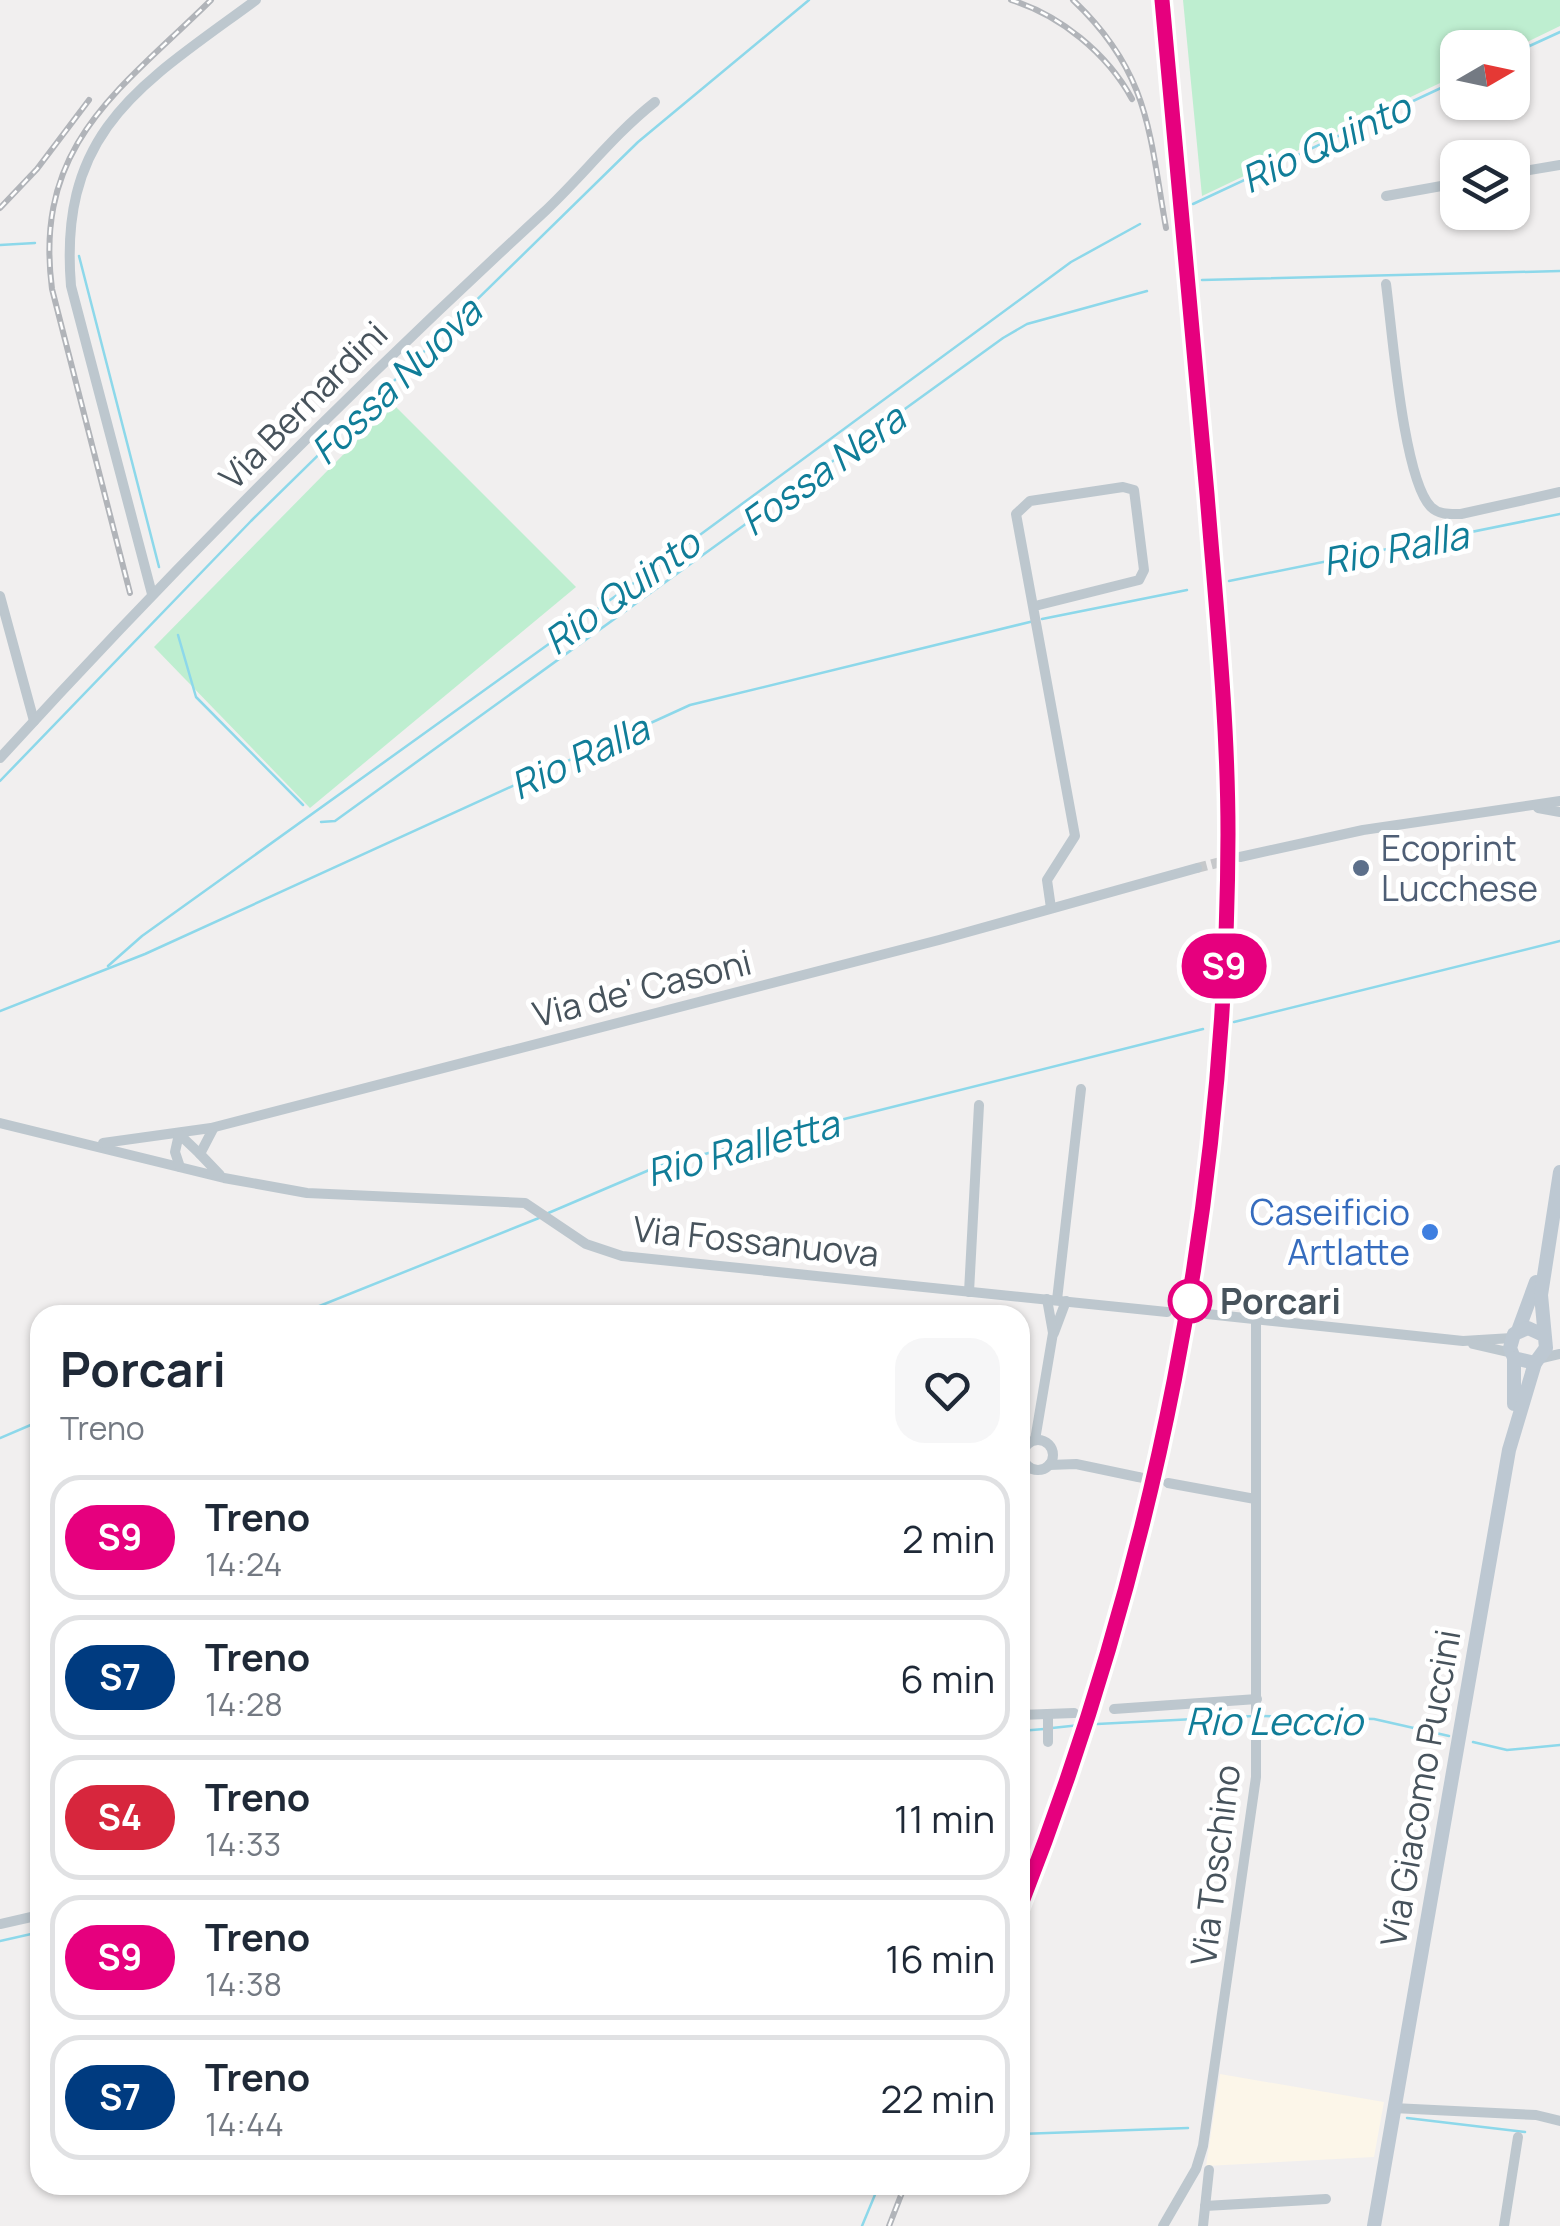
<!DOCTYPE html>
<html lang="it">
<head>
<meta charset="utf-8">
<style>
  :root { --surface:#fff; --page:#f6f6f7; --text:#1f2937; --muted:#747a83; --line:#e0e1e3 }
  body { margin:0; font-family:Manrope,sans-serif; background:var(--page); color:var(--text); height:100vh; display:flex; flex-direction:column; font-size:38px; white-space:nowrap }
  * { box-sizing:border-box; margin:0 }
  p { font-size:32px; color:var(--muted) }
  .icon { flex:none; width:55px; height:55px; fill:none; stroke:currentColor; stroke-width:2; stroke-linecap:round; stroke-linejoin:round }
  .map { position:relative; flex:1; overflow:hidden }
  .details { position:absolute; left:30px; top:1305px; width:1000px; height:890px; display:flex; flex-direction:column; background:var(--surface); border-radius:30px; box-shadow:0 2px 8px #0004 }
  .details>* { flex:none }
  .badge { padding:0 20px; border-radius:32px; font-size:35px; line-height:65px }
  .needle { width:65px; rotate:81deg }
  .fabs { position:absolute; left:1440px; top:30px; display:grid; gap:20px }
  .fabs a { display:grid; place-items:center; width:90px; height:90px; border-radius:20px; background:var(--surface); box-shadow:0 2px 8px #0004; font-size:50px }
  .map>.badge { position:absolute; translate:-50% -50%; box-shadow:0 0 0 5px #fff }
  .round { display:grid; place-items:center; flex:none; width:105px; height:105px; border-radius:30px; background:var(--page) }
  .summary { display:flex; align-items:center; justify-content:space-between; height:170px; padding:0 30px }
  h1 { font-size:48px; font-weight:700; line-height:75px }
  ul { padding:0; list-style:none }
  li { display:flex; align-items:center; gap:30px; height:125px; margin:0 20px 15px; padding:0 10px; border:5px solid var(--line); border-radius:30px }
  li div { flex:1 }
  li b { display:block; font-size:38px }
  li em { font-style:normal }
  li .badge { min-width:110px; font-weight:700; text-align:center }
  .map>svg:first-child { display:block }
</style>
</head>
<body>
<div class="map">
<svg width="1560" height="2226" viewBox="0 0 1560 2226">
  <rect width="100%" height="100%" fill="#f1efef"/>
  <!-- commercial -->
  <polygon fill="#fcf6e9" points="1220,2074 1384,2102 1374,2157 1206,2166"/>
  <!-- green -->
  <g fill="#beeed0">
    <polygon points="1183,0 1560,0 1560,26 1513,49 1458,48 1457,75 1202,196"/>
    <polygon points="393,404 576,587 310,808 154,647"/>
  </g>
  <g fill="none" stroke-linecap="round" stroke-linejoin="round">
    <!-- stream -->
    <g stroke="#8dd8ea" stroke-width="2.5">
      <polyline points="1512,54 1560,32"/>
      <polyline points="1193,204 1458,80"/>
      <polyline points="0,245 35,243"/>
      <polyline points="79,256 159,567"/>
      <polyline points="1202,280 1560,271"/>
      <polyline points="1229,581 1560,514"/>
      <polyline points="1042,619 1187,590"/>
      <polyline points="178,635 196,697 303,805"/>
      <polyline points="0,781 251,521 638,142 809,0"/>
      <polyline points="321,822 335,821 1003,338 1027,324 1147,291"/>
      <polyline points="108,966 142,936 663,562 1071,262 1140,224"/>
      <polyline points="0,1011 145,954 690,705 1034,621"/>
      <polyline points="1234,1022 1560,941"/>
      <polyline points="546,1214 661,1165 1203,1029"/>
      <polyline points="297,1315 539,1218"/>
      <polyline points="0,1438 40,1421"/>
      <polyline points="1262,1716 1374,1719 1449,1736"/>
      <polyline points="1097,1724 1254,1716"/>
      <polyline points="1052,1728 1080,1725"/>
      <polyline points="1020,1731 1044,1729"/>
      <polyline points="1473,1742 1507,1750 1560,1745"/>
      <polyline points="0,1941 40,1932"/>
      <polyline points="1407,2118 1525,2132"/>
      <polyline points="1020,2134 1188,2128"/>
      <polyline points="862,2226 879,2185"/>
    </g>
    <!-- street-tunnel -->
    <g stroke="#c6c8ca" stroke-width="10" stroke-dasharray="10 5" stroke-linecap="butt">
      <polyline points="1197,868 1240,857"/>
      <polyline points="1138,1477 1168,1483"/>
    </g>
    <!-- street -->
    <g stroke="#bdc7ce" stroke-width="10">
      <polyline points="1512,173 1560,165"/>
      <polyline points="1386,196 1458,183"/>
      <path d="M 1386,284 C 1392,328 1403,479 1431,507 C 1439,515 1450,514 1461,514 L 1560,492"/>
      <path d="M 152,594 L 71,286 C 58,129 142,84 256,0"/>
      <polyline points="0,596 34,721"/>
      <polyline points="1035,606 1139,580 1144,570 1134,490 1123,487 1030,501 1016,514 1075,836 1047,880 1051,908"/>
      <path d="M 0,758 C 173,569 354,387 542,214 C 582,177 613,135 655,102"/>
      <polyline points="1538,808 1560,812"/>
      <polyline points="1240,857 1363,830 1560,801"/>
      <polyline points="0,1123 224,1178 307,1193 525,1203 586,1244 622,1256 1167,1312"/>
      <polyline points="213,1129 200,1154 220,1175"/>
      <polyline points="103,1143 211,1128 939,940 1197,868"/>
      <polyline points="180,1167 175,1152 179,1134 200,1154"/>
      <polyline points="969,1292 979,1105"/>
      <polyline points="1057,1300 1081,1089"/>
      <polyline points="1207,1314 1463,1341 1512,1338"/>
      <polyline points="1054,1333 1066,1301"/>
      <polyline points="1473,1344 1512,1353"/>
      <polyline points="1542,1358 1560,1354"/>
      <circle cx="1038" cy="1455" r="15"/>
      <polyline points="1035,1440 1053,1333 1047,1299"/>
      <polyline points="1049,1465 1076,1464 1138,1477"/>
      <polyline points="1168,1483 1255,1499"/>
      <polyline points="1020,1488 1023,1460"/>
      <polyline points="1114,1709 1257,1699"/>
      <polyline points="1020,1715 1074,1713"/>
      <polyline points="1048,1742 1048,1714"/>
      <polyline points="0,1924 40,1915"/>
      <polyline points="1393,2108 1536,2115 1560,2121"/>
      <polyline points="1205,2206 1326,2199"/>
      <polyline points="1163,2226 1196,2169 1203,2146 1256,1777 1256,1318"/>
      <polyline points="1203,2226 1209,2170"/>
      <polyline points="1504,2226 1518,2137"/>
    </g>
    <!-- secondary -->
    <g stroke="#bdc8d2" stroke-width="14">
      <polyline points="1518,1331 1536,1282"/>
      <polyline points="1541,1334 1528,1328 1514,1334 1510,1348 1514,1358 1535,1363 1546,1348 1541,1295 1560,1172"/>
      <polyline points="1514,1404 1514,1358"/>
      <polyline points="1374,2226 1509,1450 1535,1363"/>
    </g>
    <!-- rail casing -->
    <g stroke="#b1b4b9" stroke-width="6">
      <g id="rail">
        <path d="M 1011,0 C 1060,15 1107,53 1132,99"/>
        <path d="M 1073,0 C 1149,72 1149,131 1166,228"/>
        <polyline points="0,208 37,169 89,100"/>
        <path d="M 130,593 L 52,289 C 33,144 120,90 211,0"/>
        <path d="M 1020,1907 C 1154,1564 1228,1204 1228,834 C 1228,717 1216,601 1206,485 C 1192,323 1177,162 1162,0"/>
        <polyline points="889,2226 905,2185"/>
      </g>
    </g>
    <!-- rail -->
    <use href="#rail" stroke="#fff" stroke-width="2.5" stroke-dasharray="8" stroke-linecap="butt"/>
  </g>
  <g fill="none" stroke-linecap="round" stroke-linejoin="round">
    <!-- line casing -->
    <g stroke="#fff" stroke-width="22">
      <path id="line" d="M 1020,1907 C 1155,1564 1227,1203 1228,834 C 1228,721 1216,607 1207,494 C 1193,330 1178,165 1162,0"/>
    </g>
    <!-- line -->
    <use href="#line" stroke="#e6007e" stroke-width="15"/>
  </g>
  <!-- markers -->
  <circle fill="#5c6f8a" stroke="#fff" stroke-width="4" cx="1361" cy="868" r="10"/>
  <circle fill="#3f7fe0" stroke="#fff" stroke-width="4" cx="1430" cy="1232" r="10"/>
  <circle fill="#fff" stroke="#e6007e" stroke-width="5" cx="1190" cy="1301" r="20"/>
  <g text-anchor="middle" dominant-baseline="central" stroke-width="10" stroke-linejoin="round" paint-order="stroke">
    <!-- street labels -->
    <g font-size="35" fill="#47535c" stroke="#fff">
      <text transform="translate(303 405) rotate(-45)">Via Bernardini</text>
      <text transform="translate(642 988) rotate(-14)">Via de' Casoni</text>
      <text transform="translate(756 1241) rotate(6)">Via Fossanuova</text>
      <text transform="translate(1420 1788) rotate(-80)">Via Giacomo Puccini</text>
      <text transform="translate(1215 1865) rotate(-83)">Via Toschino</text>
    </g>
    <!-- service labels -->
    <g font-size="35" fill="#4e5e75" stroke="#fff" text-anchor="start">
      <text x="1381" y="848">Ecoprint<tspan x="1381" dy="40">Lucchese</tspan></text>
    </g>
    <!-- shop labels -->
    <g font-size="35" fill="#366cbe" stroke="#fff" text-anchor="end">
      <text x="1410" y="1212">Caseificio<tspan x="1410" dy="40">Artlatte</tspan></text>
    </g>
    <!-- stop labels -->
    <g font-size="35" font-weight="bold" fill="#47535c" stroke="#fff" text-anchor="start">
      <text x="1220" y="1301">Porcari</text>
    </g>
    <!-- water labels -->
    <g font-size="38" font-style="italic" fill="#107d98" stroke="#fff">
      <text transform="translate(1325 142) rotate(-25)">Rio Quinto</text>
      <text transform="translate(395 380) rotate(-44)">Fossa Nuova</text>
      <text transform="translate(822 469) rotate(-36)">Fossa Nera</text>
      <text transform="translate(1395 547) rotate(-11)">Rio Ralla</text>
      <text transform="translate(621 591) rotate(-36)">Rio Quinto</text>
      <text transform="translate(579 756) rotate(-25)">Rio Ralla</text>
      <text transform="translate(742 1147) rotate(-15)">Rio Ralletta</text>
      <text x="1274" y="1720">Rio Leccio</text>
    </g>
  </g>
</svg>
<div class="fabs">
<a><svg class="needle" viewBox="-14 -14 28 28"><path d="M0-13l5 13h-10z" fill="#e53935"/><path d="M0 13l5-13h-10z" fill="#747a83"/></svg></a>
<a><svg class="icon" aria-label="layers" viewBox="0 0 24 24"><path d="M12 4l9 5-9 5-9-5zM3 14l9 5 9-5"/></svg></a>
</div>
<b class="badge" style="left:1224px;top:966px;background:#e6007e;color:#fff">S9</b>
<section class="details">
<div class="summary"><div><h1>Porcari</h1><p>Treno</p></div><a class="round"><svg class="icon" aria-label="heart" viewBox="0 0 24 24"><path d="M12 20l-8-8c-3-5 5-10 8-4 3-6 11-1 8 4z"/></svg></a></div>
<ul>
<li><span class="badge" style="background:#e6007e;color:#fff">S9</span><div><b>Treno</b><p>14:24</p></div><em>2 min</em></li>
<li><span class="badge" style="background:#003b80;color:#fff">S7</span><div><b>Treno</b><p>14:28</p></div><em>6 min</em></li>
<li><span class="badge" style="background:#d7263d;color:#fff">S4</span><div><b>Treno</b><p>14:33</p></div><em>11 min</em></li>
<li><span class="badge" style="background:#e6007e;color:#fff">S9</span><div><b>Treno</b><p>14:38</p></div><em>16 min</em></li>
<li><span class="badge" style="background:#003b80;color:#fff">S7</span><div><b>Treno</b><p>14:44</p></div><em>22 min</em></li>
</ul>
</section>
</div>
</body>
</html>
